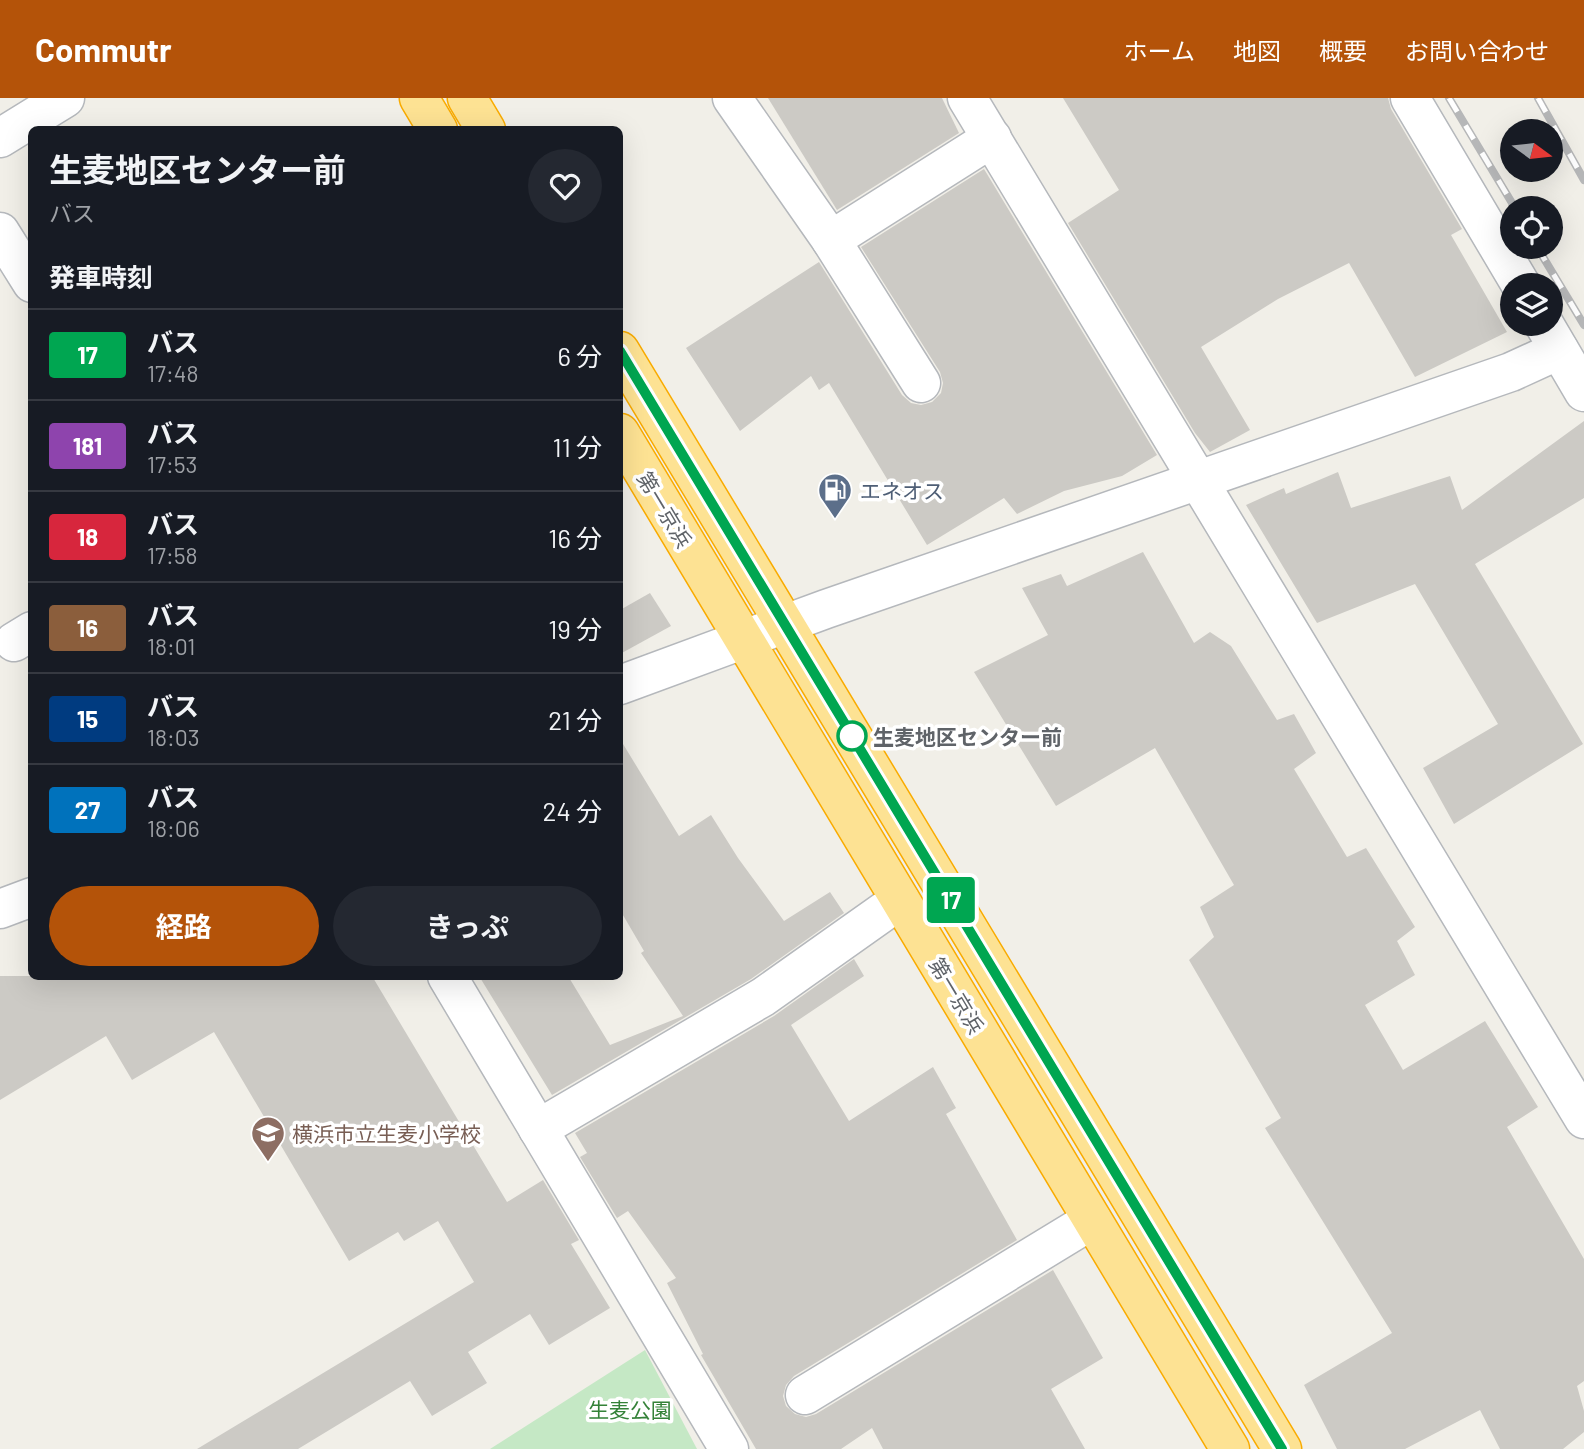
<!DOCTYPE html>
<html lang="ja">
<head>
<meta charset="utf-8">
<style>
  :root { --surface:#171b24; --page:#242831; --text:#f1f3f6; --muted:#9ea1a6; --line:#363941; --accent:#b45309 }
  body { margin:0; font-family:Barlow,"Noto Sans JP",sans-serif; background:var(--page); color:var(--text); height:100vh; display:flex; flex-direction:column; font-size:26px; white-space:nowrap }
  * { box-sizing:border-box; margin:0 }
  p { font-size:23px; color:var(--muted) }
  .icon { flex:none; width:38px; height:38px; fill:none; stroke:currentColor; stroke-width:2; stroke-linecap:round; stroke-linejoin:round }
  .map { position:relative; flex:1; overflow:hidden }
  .side { position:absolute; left:28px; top:28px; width:595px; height:854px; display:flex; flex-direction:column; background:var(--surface); border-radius:10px; box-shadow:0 7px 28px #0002 }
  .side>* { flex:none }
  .badge { padding:0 14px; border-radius:5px; font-size:24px; line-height:46px }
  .needle { width:46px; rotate:105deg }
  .fabs { position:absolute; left:1500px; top:21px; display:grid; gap:14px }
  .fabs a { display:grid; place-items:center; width:63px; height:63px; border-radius:50%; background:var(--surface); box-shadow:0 7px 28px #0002; font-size:35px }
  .map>.badge { position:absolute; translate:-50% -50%; box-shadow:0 0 0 4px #fff }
  h2 { padding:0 21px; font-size:26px; line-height:63px }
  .round { display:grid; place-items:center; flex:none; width:74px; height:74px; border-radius:37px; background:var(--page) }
  .headline { display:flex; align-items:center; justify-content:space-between; height:119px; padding:0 21px }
  h1 { font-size:33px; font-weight:700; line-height:52px }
  .cta { display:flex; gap:14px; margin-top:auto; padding:14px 21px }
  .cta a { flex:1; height:80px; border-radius:42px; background:var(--accent); color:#fff; font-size:28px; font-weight:700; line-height:80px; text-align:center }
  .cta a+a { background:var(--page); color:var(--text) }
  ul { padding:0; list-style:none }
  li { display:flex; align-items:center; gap:21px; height:91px; padding:0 21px; border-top:2px solid var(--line) }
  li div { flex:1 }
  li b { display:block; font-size:26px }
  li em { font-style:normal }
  li .badge { min-width:77px; font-weight:700; text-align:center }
  header { display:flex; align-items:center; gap:42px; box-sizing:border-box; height:98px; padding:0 35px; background:var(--accent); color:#fff }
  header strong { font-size:33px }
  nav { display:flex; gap:38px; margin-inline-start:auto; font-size:24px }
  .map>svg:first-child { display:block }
</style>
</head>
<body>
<header>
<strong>Commutr</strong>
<nav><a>ホーム</a><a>地図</a><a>概要</a><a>お問い合わせ</a></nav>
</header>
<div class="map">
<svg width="1584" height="1351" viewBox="0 0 1584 1351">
  <rect width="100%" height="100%" fill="#f1efe8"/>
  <!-- green -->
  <polygon fill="#c5e8c5" points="645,1252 697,1351 490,1351"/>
  <!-- building -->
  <g fill="#cccac5">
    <polygon points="768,0 942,0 959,35 837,112"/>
    <polygon points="1063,0 1388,0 1391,11 1462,131 1451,137 1507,234 1415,279 1349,165 1278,201 1201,249 1250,332 1210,354 1195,335 1068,125 1119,92"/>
    <polygon points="984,71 1157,357 1122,378 1064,393 1017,416 1004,400 927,447 829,285 819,292 811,278 740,333 686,250 819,164 902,297 911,305 921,307 932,304 941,295 943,285 940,274 861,149"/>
    <polygon points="1584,323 1584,400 1475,466 1583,646 1454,726 1423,670 1498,626 1415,486 1317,525 1246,407 1284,390 1286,396 1338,374 1351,410 1450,378 1462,412"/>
    <polygon points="1143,454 1194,545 1210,534 1231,548 1277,622 1294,616 1316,655 1294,671 1347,759 1366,750 1415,829 1397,843 1415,877 1365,907 1403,972 1485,923 1538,1009 1507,1029 1584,1161 1584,1283 1577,1288 1584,1313 1584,1334 1563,1351 1500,1351 1480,1312 1405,1351 1337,1351 1304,1287 1392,1235 1265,1030 1281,1020 1189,862 1214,839 1200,809 1234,787 1155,650 1056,708 974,574 1048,537 1022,490 1061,476 1067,488"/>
    <polygon points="650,495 671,528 620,556 620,512"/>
    <polygon points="620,641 679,738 711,717 738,760 784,823 830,794 844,815 751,881 552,997 479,878 568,878 610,947 683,918 641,855 644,853 620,812"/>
    <polygon points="854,861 864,878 791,927 849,1023 933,969 956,1010 946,1016 1017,1142 794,1278 786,1287 783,1298 786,1308 795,1316 806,1319 816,1316 1053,1172 1103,1260 1051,1291 1085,1351 883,1351 872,1330 841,1351 756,1351 701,1257 703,1256 667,1185 676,1180 628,1113 617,1120 580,1059 587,1055 575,1035 774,918"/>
    <polygon points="0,878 372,878 507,1104 543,1082 579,1142 571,1146 610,1210 549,1247 530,1216 468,1254 487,1285 432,1318 410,1283 298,1351 197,1351 474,1184 438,1123 404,1143 398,1134 349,1163 214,934 132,982 106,938 0,1002"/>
  </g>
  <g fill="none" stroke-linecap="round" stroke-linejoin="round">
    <!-- minor casing -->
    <g stroke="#b5b8bc" stroke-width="41">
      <g id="minor">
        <polyline points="732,0 831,142 921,285"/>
        <polyline points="967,0 1584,1021"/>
        <polyline points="1410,0 1521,187"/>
        <polyline points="0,40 65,0"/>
        <polyline points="0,134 32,185"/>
        <polyline points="831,142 992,40"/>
        <polyline points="1544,226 1584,294"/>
        <polyline points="14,544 32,533"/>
        <polyline points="620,587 826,511 1511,274 1559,252"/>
        <polyline points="0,811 32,799"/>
        <polyline points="447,878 729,1351"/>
        <polyline points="538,1031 763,899 900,802"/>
        <polyline points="805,1297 1092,1122"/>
      </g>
    </g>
    <!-- highway casing -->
    <g stroke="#f9ab00" stroke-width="41">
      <g id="highway">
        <polyline points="419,0 438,32"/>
        <polyline points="467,0 486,32"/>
        <polyline points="620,253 1282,1351"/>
        <polyline points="620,335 1230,1351"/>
      </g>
    </g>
    <!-- minor -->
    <use href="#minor" stroke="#fff" stroke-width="38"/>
    <!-- highway -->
    <use href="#highway" stroke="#fde293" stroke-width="38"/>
    <!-- rail casing -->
    <g stroke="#b6b7b8" stroke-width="8">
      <g id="rail">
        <polyline points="1449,0 1515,110"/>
        <polyline points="1538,0 1584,82"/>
        <polyline points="1537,149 1584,227"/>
      </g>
    </g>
    <!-- rail -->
    <use href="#rail" stroke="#fff" stroke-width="5" stroke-dasharray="16" stroke-linecap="butt"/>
  </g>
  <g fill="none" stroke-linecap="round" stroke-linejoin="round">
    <!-- line casing -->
    <g stroke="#fff" stroke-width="16">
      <polyline id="line" points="620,253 1282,1351"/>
    </g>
    <!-- line -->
    <use href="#line" stroke="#00a651" stroke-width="10"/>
  </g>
  <!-- icons -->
  <defs>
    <g id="fuel-pin" transform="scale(1.75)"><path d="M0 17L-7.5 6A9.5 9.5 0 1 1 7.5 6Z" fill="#5c6f8a" stroke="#fff"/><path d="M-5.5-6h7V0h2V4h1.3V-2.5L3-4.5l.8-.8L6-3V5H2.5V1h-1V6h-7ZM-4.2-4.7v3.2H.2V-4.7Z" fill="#fff"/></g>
    <g id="school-pin" transform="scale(1.75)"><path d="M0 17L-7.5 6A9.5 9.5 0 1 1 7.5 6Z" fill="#8d6e63" stroke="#fff"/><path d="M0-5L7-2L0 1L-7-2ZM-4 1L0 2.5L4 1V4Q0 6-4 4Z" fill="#fff"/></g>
  </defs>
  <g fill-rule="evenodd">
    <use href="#fuel-pin" x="835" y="392"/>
    <use href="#school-pin" x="268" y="1035"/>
  </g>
  <!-- markers -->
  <circle fill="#fff" stroke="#00a651" stroke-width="3.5" cx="852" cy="638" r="14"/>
  <g text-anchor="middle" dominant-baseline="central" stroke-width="7" stroke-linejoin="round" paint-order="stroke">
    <!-- service labels -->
    <g font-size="21" fill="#4e5e75" stroke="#fff" text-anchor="start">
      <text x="860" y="392">エネオス</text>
    </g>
    <!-- street labels -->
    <g font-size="21" fill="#5f6368" stroke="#fff">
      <text transform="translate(665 411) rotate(59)">第一京浜</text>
      <text transform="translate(957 897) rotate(59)">第一京浜</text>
    </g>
    <!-- stop labels -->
    <g font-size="21" font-weight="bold" fill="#5f6368" stroke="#fff" text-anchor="start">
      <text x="873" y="638">生麦地区センター前</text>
    </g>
    <!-- education labels -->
    <g font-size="21" fill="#785e54" stroke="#fff" text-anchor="start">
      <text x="292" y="1035">横浜市立生麦小学校</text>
    </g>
    <!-- park labels -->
    <g font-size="21" fill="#348238" stroke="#fff">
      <text x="630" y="1311">生麦公園</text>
    </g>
  </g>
</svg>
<div class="fabs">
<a><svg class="needle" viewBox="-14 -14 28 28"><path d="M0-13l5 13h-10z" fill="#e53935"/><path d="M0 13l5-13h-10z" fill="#9ea1a6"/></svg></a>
<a><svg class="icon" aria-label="locate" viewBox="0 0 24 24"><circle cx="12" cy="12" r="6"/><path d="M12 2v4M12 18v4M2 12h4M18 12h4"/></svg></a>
<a><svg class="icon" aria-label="layers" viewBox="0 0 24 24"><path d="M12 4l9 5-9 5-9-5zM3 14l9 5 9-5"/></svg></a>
</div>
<b class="badge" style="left:951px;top:802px;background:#00a651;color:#fff">17</b>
<section class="side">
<div class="headline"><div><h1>生麦地区センター前</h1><p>バス</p></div><a class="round"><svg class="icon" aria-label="heart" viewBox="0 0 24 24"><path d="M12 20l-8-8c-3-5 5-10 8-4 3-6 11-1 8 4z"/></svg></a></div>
<h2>発車時刻</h2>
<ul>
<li><span class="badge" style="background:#00a651;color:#fff">17</span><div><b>バス</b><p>17:48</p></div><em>6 分</em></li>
<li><span class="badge" style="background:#8e44ad;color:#fff">181</span><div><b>バス</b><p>17:53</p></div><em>11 分</em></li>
<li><span class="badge" style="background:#d7263d;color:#fff">18</span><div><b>バス</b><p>17:58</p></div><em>16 分</em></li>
<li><span class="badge" style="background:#8b5e3c;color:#fff">16</span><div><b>バス</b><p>18:01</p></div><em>19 分</em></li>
<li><span class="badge" style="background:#003b80;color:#fff">15</span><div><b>バス</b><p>18:03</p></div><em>21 分</em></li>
<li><span class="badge" style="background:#0072bc;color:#fff">27</span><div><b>バス</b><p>18:06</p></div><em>24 分</em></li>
</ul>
<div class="cta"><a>経路</a><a>きっぷ</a></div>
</section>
</div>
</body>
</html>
